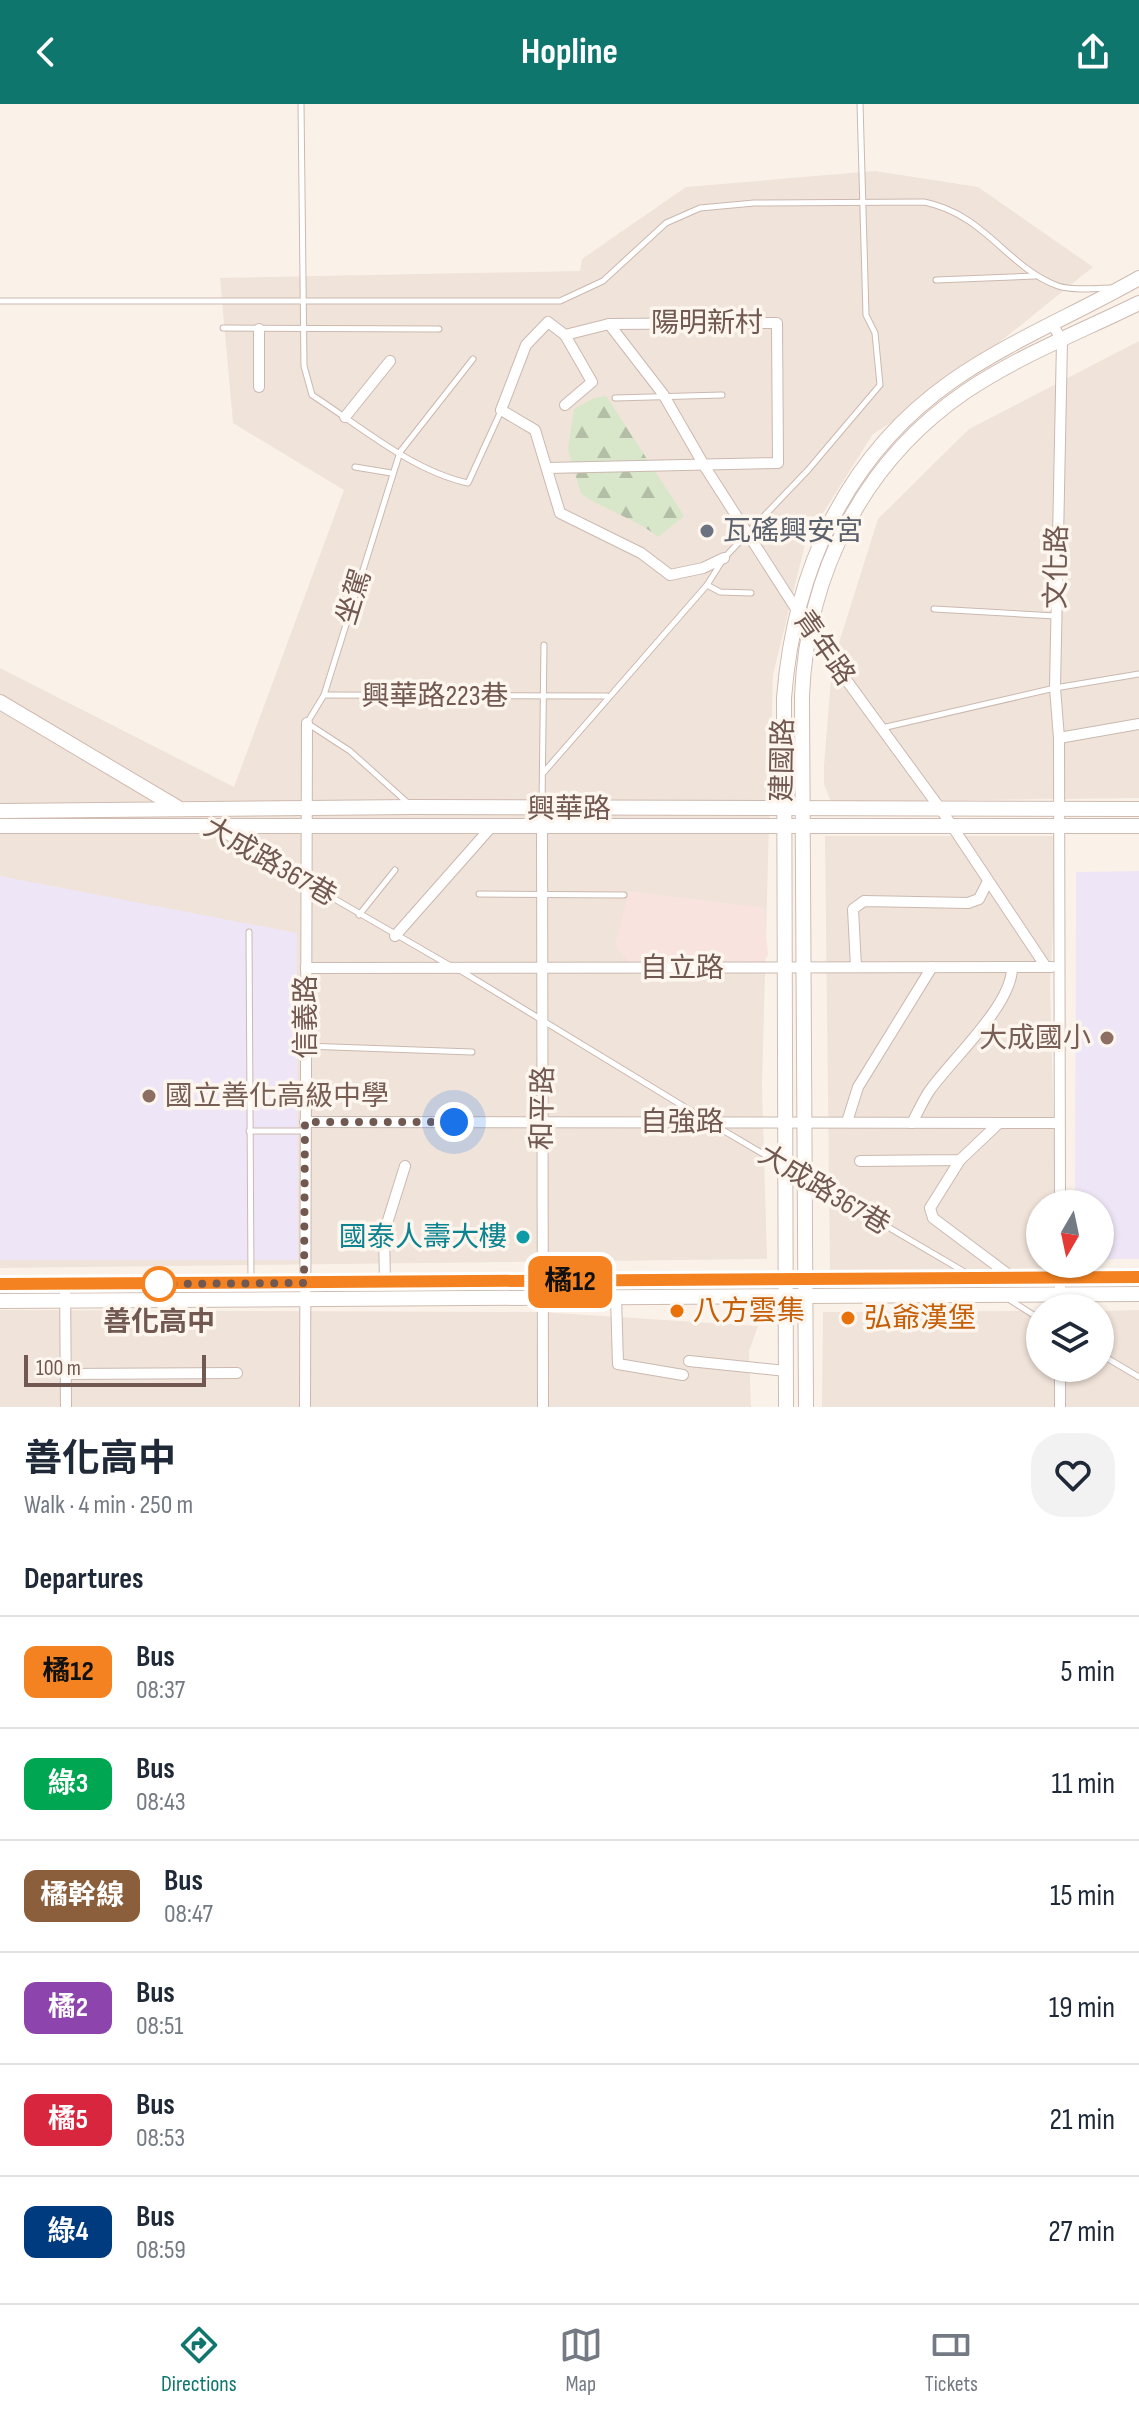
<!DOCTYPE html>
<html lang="en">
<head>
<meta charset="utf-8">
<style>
  :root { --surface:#fff; --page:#f2f2f3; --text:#1f2937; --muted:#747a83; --line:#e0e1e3; --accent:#0f766e }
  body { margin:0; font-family:"Sofia Sans Condensed","Noto Sans TC",sans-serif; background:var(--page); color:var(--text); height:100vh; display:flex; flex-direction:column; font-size:30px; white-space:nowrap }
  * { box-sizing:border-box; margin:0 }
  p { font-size:26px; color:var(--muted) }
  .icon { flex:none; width:44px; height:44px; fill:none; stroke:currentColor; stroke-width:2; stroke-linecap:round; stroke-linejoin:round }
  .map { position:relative; height:1303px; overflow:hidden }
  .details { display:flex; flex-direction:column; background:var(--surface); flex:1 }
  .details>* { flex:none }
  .badge { padding:0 16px; border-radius:12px; font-size:28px; line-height:52px }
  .needle { width:52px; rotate:189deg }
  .controls { position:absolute; left:1026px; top:1086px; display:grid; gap:16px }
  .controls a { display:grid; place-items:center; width:88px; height:88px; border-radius:50%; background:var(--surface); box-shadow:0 2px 6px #0004; font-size:40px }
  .scale { position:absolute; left:24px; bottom:20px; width:182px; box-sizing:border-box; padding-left:8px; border:4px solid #715850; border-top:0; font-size:22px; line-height:28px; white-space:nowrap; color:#715850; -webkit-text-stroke:6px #fdf6ef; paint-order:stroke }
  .you { position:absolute; width:40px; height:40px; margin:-20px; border:6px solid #fff; border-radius:50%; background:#1a73e8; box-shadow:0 0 0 12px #1a73e833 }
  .map>.badge { position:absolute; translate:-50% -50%; box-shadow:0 0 0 4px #fff }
  h2 { padding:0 24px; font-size:30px; line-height:72px }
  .round { display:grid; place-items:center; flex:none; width:84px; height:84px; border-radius:32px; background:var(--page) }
  .overview { display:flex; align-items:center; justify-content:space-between; height:136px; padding:0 24px }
  h1 { font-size:38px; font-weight:700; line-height:60px }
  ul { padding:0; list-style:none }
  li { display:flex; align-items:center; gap:24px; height:112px; padding:0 24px; border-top:2px solid var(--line) }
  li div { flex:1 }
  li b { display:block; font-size:30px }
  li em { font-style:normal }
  li .badge { min-width:88px; font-weight:700; text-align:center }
  header { display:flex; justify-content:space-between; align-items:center; height:104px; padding:0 24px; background:var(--accent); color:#fff; font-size:36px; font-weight:700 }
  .dock { display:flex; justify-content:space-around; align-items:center; height:112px; border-top:2px solid var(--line); background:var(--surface); font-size:22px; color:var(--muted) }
  .dock a { display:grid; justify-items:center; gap:4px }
  .dock .active { color:var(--accent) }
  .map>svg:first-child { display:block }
</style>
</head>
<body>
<header><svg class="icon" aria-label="back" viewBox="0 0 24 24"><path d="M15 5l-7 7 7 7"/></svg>Hopline<svg class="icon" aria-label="share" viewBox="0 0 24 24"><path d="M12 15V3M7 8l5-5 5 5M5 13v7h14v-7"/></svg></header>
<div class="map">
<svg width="1139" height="1303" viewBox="0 0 1139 1303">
  <defs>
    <pattern id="forest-firs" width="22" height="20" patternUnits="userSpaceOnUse" patternTransform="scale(2)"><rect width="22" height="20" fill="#d8e6c9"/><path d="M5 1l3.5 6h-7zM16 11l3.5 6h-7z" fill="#b4bda6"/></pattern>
  </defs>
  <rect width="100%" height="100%" fill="#faf2e9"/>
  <!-- residential -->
  <g fill="#f0e3d9">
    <polygon points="875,67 978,83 1093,163 930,294 873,330 806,436 773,571 762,982 767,1155 0,1164 0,564 234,683 344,386 233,319 220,174 580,167 582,155 686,83"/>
    <polygon points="1139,237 1139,694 831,698 824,680 824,662 832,561 878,415 969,325"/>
    <polygon points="825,732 1058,732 1050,881 1056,1100 1040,1100 1040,1160 1058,1160 1058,1168 830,1167"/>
    <polygon points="0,1206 540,1208 758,1222 749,1247 751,1303 0,1303"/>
    <polygon points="1139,1206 1139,1303 822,1303 823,1208 1040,1207 1040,1264 1100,1264 1100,1207"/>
  </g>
  <!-- commercial -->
  <polygon fill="#f8e3df" points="629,787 764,804 768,851 764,858 631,860 615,842"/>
  <!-- education -->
  <g fill="#eee6f6">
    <polygon points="1139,767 1139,1155 1100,1155 1100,1100 1075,1100 1076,768"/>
    <polygon points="0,772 297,829 298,1156 0,1156"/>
  </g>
  <!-- forest -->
  <path fill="url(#forest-firs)" d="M 606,292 L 684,412 L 658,433 C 640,417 603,405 581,390 L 568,345 L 574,305 L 594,294 Z"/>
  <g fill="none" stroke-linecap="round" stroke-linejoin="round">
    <!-- lane casing -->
    <g stroke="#cbb9b0" stroke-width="7">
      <g id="lane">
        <path d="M 301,0 L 304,262 L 312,291 C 360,322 412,367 468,379 L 501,307"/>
        <polyline points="936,176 1035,172"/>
        <path d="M 0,197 L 560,197 L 603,177 L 666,119 L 700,104 L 754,99 L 924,98 C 985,110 1008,164 1058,182 C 1073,187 1096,184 1113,184"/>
        <polyline points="223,224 439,225"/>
        <polyline points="615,294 722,291"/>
        <polyline points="355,363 391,369"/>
        <polyline points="707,481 720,488 751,489"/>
        <polyline points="934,505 1055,512"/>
        <polyline points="324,591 607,592"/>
        <polyline points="882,624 1055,584 1139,570"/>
        <polyline points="544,668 707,481 724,454 808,366 880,281 875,229 866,211 860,0"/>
        <polyline points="409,700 350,647 307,619 324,591 400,348 473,255"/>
        <polyline points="542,700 544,541"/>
        <polyline points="215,726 449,861"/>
        <polyline points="479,790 624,791"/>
        <polyline points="359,811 395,766"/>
        <polyline points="249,828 251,1175"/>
        <polyline points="458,865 706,1016"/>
        <polyline points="305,942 472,948"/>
        <polyline points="714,1021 968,1170"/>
        <polyline points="249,1027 304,1027"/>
        <polyline points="1010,1196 1040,1215"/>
        <polyline points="1100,1250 1139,1273"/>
      </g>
    </g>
    <!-- street casing -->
    <g stroke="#cbb9b0" stroke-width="12">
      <g id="street">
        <polyline points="609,220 663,290 705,363 809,525 942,707 1046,863"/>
        <polyline points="1053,221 1062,237 1055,584 1059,634 1060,1100"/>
        <polyline points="259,283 259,225"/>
        <polyline points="565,301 592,278 565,231"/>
        <polyline points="345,313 390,257"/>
        <polyline points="547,364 778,359 777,219 609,220 565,231 548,218 526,241 501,306 535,326 560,409 641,449 670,471 703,464 724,454"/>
        <polyline points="1059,634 1139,620"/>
        <polyline points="542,705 543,1303"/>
        <polyline points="395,832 493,721"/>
        <polyline points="856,863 853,805 864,797 968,799 979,795 987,779"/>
        <polyline points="306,864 1052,863"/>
        <polyline points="305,1018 1059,1019"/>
        <polyline points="847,1018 858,983 932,863"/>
        <path d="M 912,1019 C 918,1008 923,996 930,986 C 952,955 1013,900 1012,863"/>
        <polyline points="960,1056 930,1104 933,1114 1013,1174"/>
        <polyline points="860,1057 960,1056 999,1019"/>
        <polyline points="1060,1160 1060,1204"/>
        <polyline points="65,1179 66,1303"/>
        <polyline points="385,1179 384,1129 405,1062"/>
        <polyline points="616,1193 618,1260 683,1271"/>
        <polyline points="689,1257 786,1267"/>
        <polyline points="66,1270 237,1269"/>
        <polyline points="305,1303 307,619"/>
        <polyline points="1060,1303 1060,1264"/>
      </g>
    </g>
    <!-- secondary casing -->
    <g stroke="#cfbbb1" stroke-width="16">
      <g id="secondary">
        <polyline points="0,598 180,705"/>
        <polyline points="0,707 412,703 1139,705"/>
        <polyline points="0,722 1139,722"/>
        <polyline points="0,1180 1139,1173"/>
        <polyline points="0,1197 1139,1190"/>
        <path d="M 786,1303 L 784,594 C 794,467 845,352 952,277 C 1009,237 1078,209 1139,174"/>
        <path d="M 806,1303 L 802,592 C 807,469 863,358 965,288 C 1018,252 1082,227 1139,199"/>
      </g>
    </g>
    <!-- lane -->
    <use href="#lane" stroke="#fff" stroke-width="5"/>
    <!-- street -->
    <use href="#street" stroke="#fff" stroke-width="10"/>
    <!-- secondary -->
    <use href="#secondary" stroke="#fff" stroke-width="14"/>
  </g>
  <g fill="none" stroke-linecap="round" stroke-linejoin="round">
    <!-- line casing -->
    <g stroke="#fff" stroke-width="18">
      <polyline id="line" points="0,1180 1139,1173"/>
    </g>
    <!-- line -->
    <use href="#line" stroke="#f58220" stroke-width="12"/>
    <!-- walk -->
    <polyline stroke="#715850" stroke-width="8" stroke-dasharray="0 14.4" points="159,1180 304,1179 305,1018 454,1018"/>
  </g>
  <!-- markers -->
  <circle fill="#6b7280" stroke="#fdf6ef" stroke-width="3" cx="707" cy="427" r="8"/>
  <g fill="#8d6e63" stroke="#fdf6ef" stroke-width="3">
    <circle cx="1107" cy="934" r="8"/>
    <circle cx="149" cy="992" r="8"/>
  </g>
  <circle fill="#0f9aa8" stroke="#fdf6ef" stroke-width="3" cx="523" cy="1133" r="8"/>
  <circle fill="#fff" stroke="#f58220" stroke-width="4" cx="159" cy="1180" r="16"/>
  <g fill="#e8710a" stroke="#fdf6ef" stroke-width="3">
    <circle cx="677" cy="1207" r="8"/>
    <circle cx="848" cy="1214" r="8"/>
  </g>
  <g text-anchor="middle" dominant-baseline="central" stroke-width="7" stroke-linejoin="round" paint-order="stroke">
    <!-- street labels -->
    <g font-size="28" fill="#715850" stroke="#fdf6ef">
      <text x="707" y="219">陽明新村</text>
      <text transform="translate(1057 463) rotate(-89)">文化路</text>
      <text transform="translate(354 493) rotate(-73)">坐駕</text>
      <text transform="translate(824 544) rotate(55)">青年路</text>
      <text x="435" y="592">興華路223巷</text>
      <text transform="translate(783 656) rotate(-89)">建國路</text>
      <text x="569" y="705">興華路</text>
      <text transform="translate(270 758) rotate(30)">大成路367巷</text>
      <text x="682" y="864">自立路</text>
      <text transform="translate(306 913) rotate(-90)">信義路</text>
      <text transform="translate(543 1004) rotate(-89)">和平路</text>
      <text x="682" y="1018">自強路</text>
      <text transform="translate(824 1086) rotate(31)">大成路367巷</text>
    </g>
    <!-- worship labels -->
    <g font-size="28" fill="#5b616d" stroke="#fdf6ef" text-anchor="start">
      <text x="723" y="427">瓦磘興安宮</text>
    </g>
    <!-- education labels -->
    <g font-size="28" fill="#785e54" stroke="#fdf6ef" text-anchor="end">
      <text x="1091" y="934">大成國小</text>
      <text x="165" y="992" text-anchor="start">國立善化高級中學</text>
    </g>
    <!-- culture labels -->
    <g font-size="28" fill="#0d838f" stroke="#fdf6ef" text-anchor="end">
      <text x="507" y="1133">國泰人壽大樓</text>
    </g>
    <!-- food labels -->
    <g font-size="28" fill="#c56008" stroke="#fdf6ef" text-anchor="start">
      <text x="693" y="1207">八方雲集</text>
      <text x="864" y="1214">弘爺漢堡</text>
    </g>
    <!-- stop labels -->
    <g font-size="28" font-weight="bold" fill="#715850" stroke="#fdf6ef">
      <text x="159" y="1218">善化高中</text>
    </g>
  </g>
</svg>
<div class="controls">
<a><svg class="needle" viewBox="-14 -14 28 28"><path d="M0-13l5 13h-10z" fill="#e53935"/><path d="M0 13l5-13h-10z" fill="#747a83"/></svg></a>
<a><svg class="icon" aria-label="layers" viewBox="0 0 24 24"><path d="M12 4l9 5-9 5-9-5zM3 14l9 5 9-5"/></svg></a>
</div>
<div class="scale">100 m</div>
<div class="you" style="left:454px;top:1018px"></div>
<b class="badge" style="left:570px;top:1178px;background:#f58220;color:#111">橘12</b>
</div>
<section class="details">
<div class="overview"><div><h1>善化高中</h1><p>Walk · 4 min · 250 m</p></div><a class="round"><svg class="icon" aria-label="heart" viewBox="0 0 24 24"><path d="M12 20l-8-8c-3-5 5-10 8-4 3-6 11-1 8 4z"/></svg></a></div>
<h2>Departures</h2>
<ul>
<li><span class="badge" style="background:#f58220;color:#111">橘12</span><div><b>Bus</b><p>08:37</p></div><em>5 min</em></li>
<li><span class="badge" style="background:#00a651;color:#fff">綠3</span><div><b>Bus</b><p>08:43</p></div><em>11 min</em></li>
<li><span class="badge" style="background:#8b5e3c;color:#fff">橘幹線</span><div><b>Bus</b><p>08:47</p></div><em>15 min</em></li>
<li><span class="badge" style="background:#8e44ad;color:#fff">橘2</span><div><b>Bus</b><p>08:51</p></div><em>19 min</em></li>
<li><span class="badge" style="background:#d7263d;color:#fff">橘5</span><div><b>Bus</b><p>08:53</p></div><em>21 min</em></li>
<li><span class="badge" style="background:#003b80;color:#fff">綠4</span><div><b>Bus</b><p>08:59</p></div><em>27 min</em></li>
</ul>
</section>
<nav class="dock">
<a class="active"><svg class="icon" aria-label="directions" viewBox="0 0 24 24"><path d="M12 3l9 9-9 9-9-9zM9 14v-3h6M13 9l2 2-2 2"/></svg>Directions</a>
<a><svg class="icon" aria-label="map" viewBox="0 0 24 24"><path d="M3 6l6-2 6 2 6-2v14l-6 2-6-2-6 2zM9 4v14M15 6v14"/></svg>Map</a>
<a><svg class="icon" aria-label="tickets" viewBox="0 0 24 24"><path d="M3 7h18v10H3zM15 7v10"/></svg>Tickets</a>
</nav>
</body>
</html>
